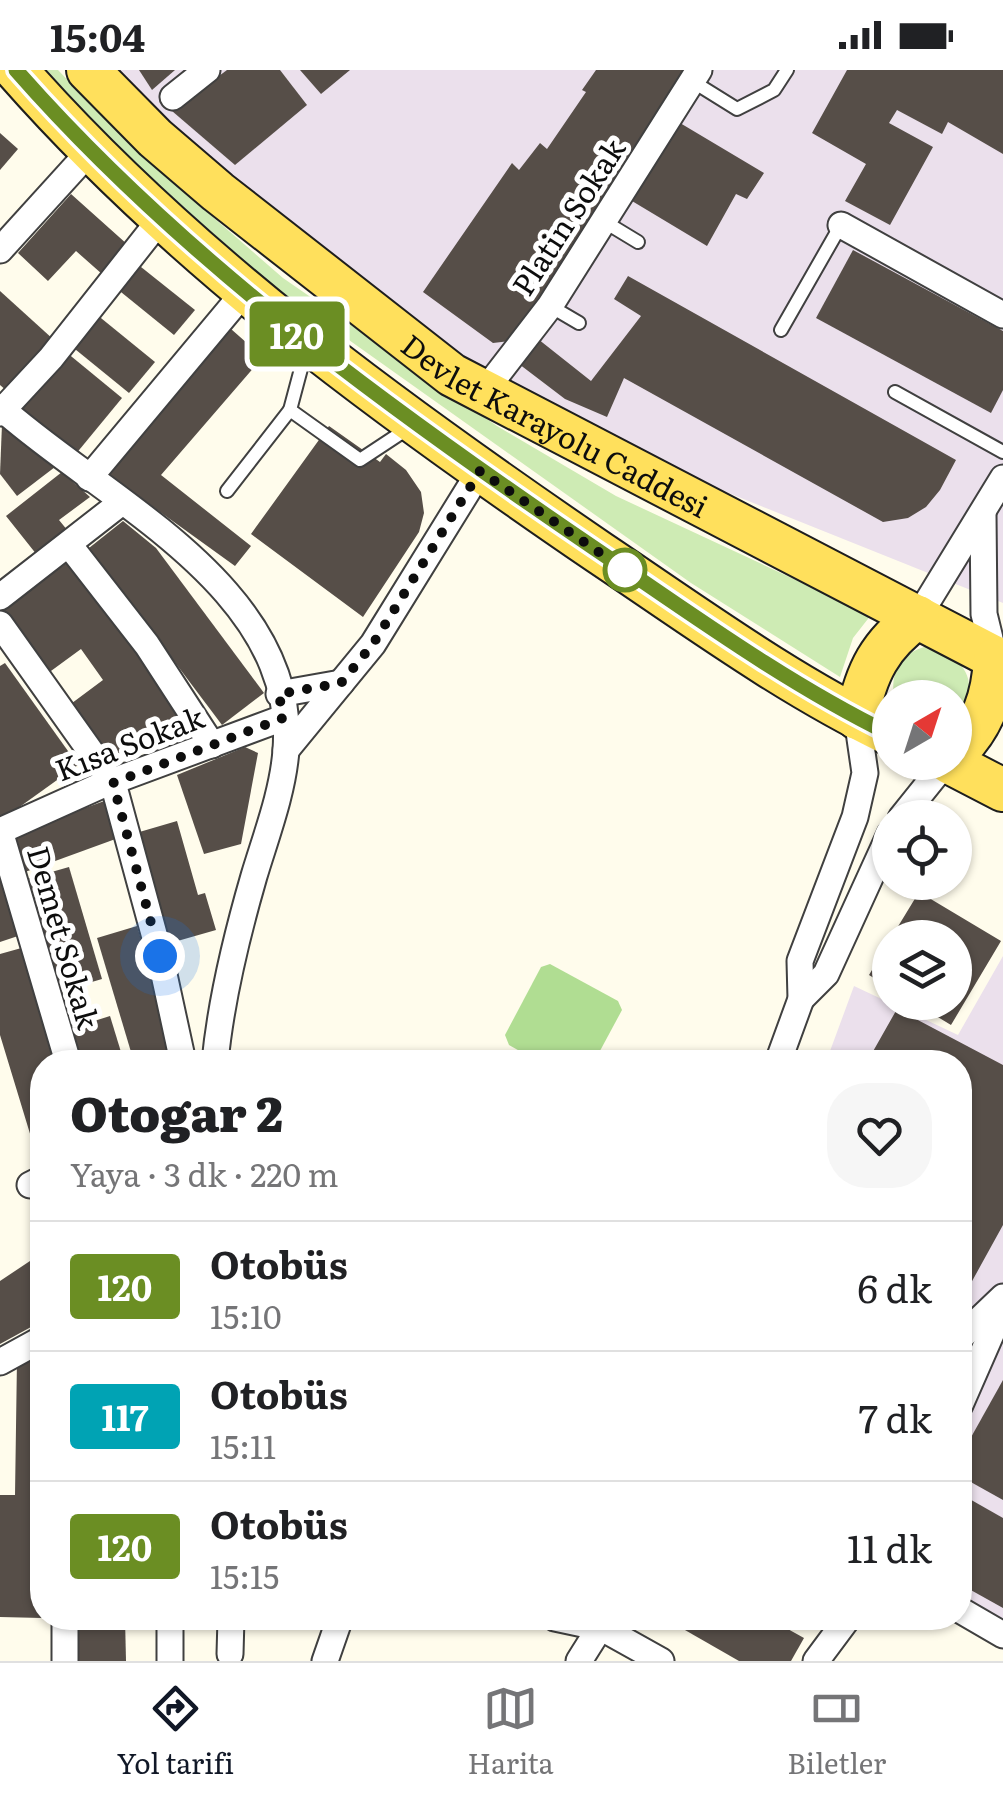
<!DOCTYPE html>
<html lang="tr">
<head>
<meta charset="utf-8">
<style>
  :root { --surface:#fff; --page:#f6f6f6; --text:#202124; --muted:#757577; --line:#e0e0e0; --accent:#111827 }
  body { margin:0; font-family:Literata,serif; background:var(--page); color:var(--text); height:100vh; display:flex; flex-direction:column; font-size:38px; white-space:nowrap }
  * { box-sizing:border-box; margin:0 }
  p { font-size:32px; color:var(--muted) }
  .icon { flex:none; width:55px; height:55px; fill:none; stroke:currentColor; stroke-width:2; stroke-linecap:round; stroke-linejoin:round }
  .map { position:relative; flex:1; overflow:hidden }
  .panel { position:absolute; left:30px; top:980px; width:942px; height:580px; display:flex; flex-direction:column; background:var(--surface); border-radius:40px; box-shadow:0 2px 8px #0004 }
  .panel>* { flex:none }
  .badge { padding:0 20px; border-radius:8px; font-size:35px; line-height:65px }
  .needle { width:65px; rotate:39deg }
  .buttons { position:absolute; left:872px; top:610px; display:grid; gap:20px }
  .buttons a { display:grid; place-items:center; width:100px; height:100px; border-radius:50%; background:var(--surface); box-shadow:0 2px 8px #0004; font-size:50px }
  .you { position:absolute; width:50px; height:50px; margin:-25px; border:8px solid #fff; border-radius:50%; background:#1a73e8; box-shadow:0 0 0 15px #1a73e833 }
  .map>.badge { position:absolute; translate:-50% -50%; box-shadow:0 0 0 5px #fff }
  .round { display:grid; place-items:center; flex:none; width:105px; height:105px; border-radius:40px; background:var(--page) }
  .head { display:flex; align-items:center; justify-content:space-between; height:170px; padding:0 40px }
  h1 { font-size:48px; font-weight:800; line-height:75px }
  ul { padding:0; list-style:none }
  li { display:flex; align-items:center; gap:30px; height:130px; padding:0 40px; border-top:2px solid var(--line) }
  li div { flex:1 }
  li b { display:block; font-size:38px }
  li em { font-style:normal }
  li .badge { min-width:110px; font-weight:700; text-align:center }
  .status { display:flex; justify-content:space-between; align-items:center; height:70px; padding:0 50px; background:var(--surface); direction:ltr }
  .status svg { height:28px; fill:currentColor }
  .dock { display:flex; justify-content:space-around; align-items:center; height:140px; border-top:2px solid var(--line); background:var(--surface); font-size:28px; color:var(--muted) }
  .dock a { display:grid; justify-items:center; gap:5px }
  .dock .active { color:var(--accent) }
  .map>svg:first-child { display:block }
</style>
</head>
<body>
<div class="status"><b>15:04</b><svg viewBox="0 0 49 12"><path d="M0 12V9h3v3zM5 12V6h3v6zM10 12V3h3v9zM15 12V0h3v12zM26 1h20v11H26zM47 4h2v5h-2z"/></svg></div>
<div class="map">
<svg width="1003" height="1591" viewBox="0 0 1003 1591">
  <rect width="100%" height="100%" fill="#fffcec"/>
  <!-- industrial -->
  <g fill="#ebe0ec">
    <polygon points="109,0 1003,0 1003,533 721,420 588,358 461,285 191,77"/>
    <polygon points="1003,886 1003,1552 960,1525 960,992 826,992 854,916 958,965"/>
  </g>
  <!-- green -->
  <g fill="#ceebb4">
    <polygon points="38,0 58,0 131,76 283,208 497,356 616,426 871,545 853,568 840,607 691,513 273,216 121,82"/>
    <path d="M 933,575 C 964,590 984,614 955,645 L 955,628 L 894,627 C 890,598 903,580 933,575 Z"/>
  </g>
  <!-- forest -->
  <polygon fill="#b0dd92" points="550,894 618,931 622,940 594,992 539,992 509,975 505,965 541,897"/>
  <!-- building -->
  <g fill="#564e48">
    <polygon points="139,0 175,0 152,20"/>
    <polygon points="227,0 280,0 307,35 235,95 172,41"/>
    <polygon points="300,0 350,0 321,24"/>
    <polygon points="596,0 685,0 519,270 493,273 423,222 512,93 519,100 540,73 547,79 586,22 582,20"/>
    <polygon points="847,0 1003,0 1003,84 948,52 942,64 897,40 889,53 933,77 890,155 845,131 866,94 812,63"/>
    <polygon points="675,50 764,103 747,129 736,124 707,176 627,128"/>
    <polygon points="0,63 18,79 0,100"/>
    <polygon points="71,124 128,175 102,204 76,181 48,211 18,183"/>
    <polygon points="853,180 1003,261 1003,320 991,343 816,248"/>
    <polygon points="136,193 195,240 174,265 116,218"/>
    <polygon points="628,206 956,390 940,420 926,437 908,448 883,452 624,308 607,347 565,329 519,294 538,269 591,311 641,246 614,229"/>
    <polygon points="0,221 54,270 7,321 0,315"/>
    <polygon points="96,244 155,292 129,323 70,275"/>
    <polygon points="231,259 263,287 161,405 251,476 235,496 106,403"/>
    <polygon points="66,282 122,328 75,385 19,339"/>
    <polygon points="2,354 55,397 17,426 0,404"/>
    <polygon points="329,356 380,392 386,384 406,400 421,422 424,443 419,462 363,547 251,464"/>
    <polygon points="62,402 90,427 59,450 68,461 37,485 6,446"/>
    <polygon points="123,451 156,478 264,623 222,655 89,478"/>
    <polygon points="74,488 189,647 106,698 64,639 103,610 81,579 40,609 0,553 0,540"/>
    <polygon points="5,593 78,695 0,751 0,596"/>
    <polygon points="245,677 258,683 241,774 204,784 177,705"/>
    <polygon points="107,730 121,767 25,802 11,765"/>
    <polygon points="177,751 198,825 205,823 216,860 167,874 136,763"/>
    <polygon points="69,797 102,909 61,921 27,809"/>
    <polygon points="0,804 21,865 0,872"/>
    <polygon points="919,822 1001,871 951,955 913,932 955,932 955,868 891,868"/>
    <polygon points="137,856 178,992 134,992 97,868"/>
    <polygon points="890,870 890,918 869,905"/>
    <polygon points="25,877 59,992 42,992 42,1089 38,1090 0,965 0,884"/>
    <polygon points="897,939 1003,995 1003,1155 960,1233 960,992 867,992"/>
    <polygon points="110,946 121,982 80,992 69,959"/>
    <polygon points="42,1183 42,1251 0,1274 0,1211"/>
    <polygon points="17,1289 42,1289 42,1548 0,1547 0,1425 15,1425"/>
    <polygon points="1003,1310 1003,1430 960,1406 960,1387"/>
    <polygon points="966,1427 1003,1448 1003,1538 960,1514 960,1436"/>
    <polygon points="75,1548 125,1548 126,1591 76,1591"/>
    <polygon points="664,1548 768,1548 804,1568 791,1591 739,1591"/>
  </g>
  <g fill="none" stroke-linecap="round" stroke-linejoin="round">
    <!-- lane casing -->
    <g stroke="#404040" stroke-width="16">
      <g id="lane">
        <polyline points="692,11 737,39 774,20 787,0"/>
        <polyline points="605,152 638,172"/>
        <polyline points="550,236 579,253"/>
        <polyline points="781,260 841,155"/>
        <polyline points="306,280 290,340 360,390 407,359"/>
        <polyline points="895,322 1003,382"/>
        <polyline points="227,421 290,340"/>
      </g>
    </g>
    <!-- street casing -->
    <g stroke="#404040" stroke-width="29">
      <g id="street">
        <polyline points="173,27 207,0"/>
        <polyline points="841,155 1003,245"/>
        <polyline points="0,180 90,81"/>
        <polyline points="483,323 550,236 699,0"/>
        <path d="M 0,337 C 102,429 298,517 286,680 C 283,722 266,766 254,806 C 236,868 221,929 215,992"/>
        <polyline points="0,343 51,288 163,146"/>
        <polyline points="89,408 246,220"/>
        <polyline points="983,444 984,544 995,589"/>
        <polyline points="70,476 147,575 212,675"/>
        <polyline points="0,527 122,432"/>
        <polyline points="918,547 1003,408"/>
        <polyline points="0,554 113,713 160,886 183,992"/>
        <polyline points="279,624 341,613"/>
        <polyline points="286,680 373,574 480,401"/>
        <polyline points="901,748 946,692"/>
        <polyline points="0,761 100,716 283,648"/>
        <polyline points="0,761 68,992"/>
        <polyline points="801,929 826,904 890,764"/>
        <polyline points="778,992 801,929 800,891 855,747 865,703 857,648"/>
        <polyline points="30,1115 42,1109"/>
        <polyline points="960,1268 1003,1227"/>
        <polyline points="0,1292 42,1269"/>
        <polyline points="960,1335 1003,1237"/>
        <polyline points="960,1540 1003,1565"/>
        <polyline points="65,1548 65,1591"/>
        <polyline points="170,1548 170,1591"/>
        <polyline points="555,1548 602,1558 661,1591"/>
        <polyline points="230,1584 231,1548"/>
        <polyline points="325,1591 340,1548"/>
        <polyline points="579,1591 606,1548"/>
        <polyline points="816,1591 848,1548"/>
      </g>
    </g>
    <!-- primary casing -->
    <g stroke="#1e1e1e" stroke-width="46">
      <g id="primary">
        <path d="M 16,0 C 183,190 392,341 600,483 C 694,546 788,615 890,664"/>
        <path id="s1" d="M 88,0 L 155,68 L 218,122 L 452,305 L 1003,592"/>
        <path d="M 857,648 C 866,602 880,574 918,547"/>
        <path d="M 955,683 C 983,656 993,627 995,589"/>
        <polyline points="949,692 1003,720"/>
      </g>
    </g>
    <!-- lane -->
    <use href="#lane" stroke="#fff" stroke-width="12"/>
    <!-- street -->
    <use href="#street" stroke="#fff" stroke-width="25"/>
    <!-- primary -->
    <use href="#primary" stroke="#ffe05c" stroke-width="42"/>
  </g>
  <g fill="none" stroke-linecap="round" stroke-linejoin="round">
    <!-- line casing -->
    <g stroke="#fff" stroke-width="22">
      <path id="line" d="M 16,0 C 181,188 388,338 594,478 C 690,543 786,613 890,664"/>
    </g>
    <!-- line -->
    <use href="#line" stroke="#6b8e23" stroke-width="15"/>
    <!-- walk -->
    <polyline stroke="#0d0d0d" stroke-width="10" stroke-dasharray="0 18" points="160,886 113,713 283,648 279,624 341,613 373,574 480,401 625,500"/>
  </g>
  <!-- markers -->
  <circle fill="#fff" stroke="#6b8e23" stroke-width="5" cx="625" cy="500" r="20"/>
  <g text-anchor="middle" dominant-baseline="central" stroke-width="10" stroke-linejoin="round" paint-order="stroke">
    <!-- street labels -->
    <g font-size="30" fill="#0d0d0d" stroke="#fff">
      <text transform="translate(567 146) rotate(-57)">Platin Sokak</text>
      <text stroke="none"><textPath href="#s1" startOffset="590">Devlet Karayolu Caddesi</textPath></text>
      <text transform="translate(129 672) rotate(-21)">Kısa Sokak</text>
      <text transform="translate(65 867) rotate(74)">Demet Sokak</text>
    </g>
  </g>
</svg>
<div class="buttons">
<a><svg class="needle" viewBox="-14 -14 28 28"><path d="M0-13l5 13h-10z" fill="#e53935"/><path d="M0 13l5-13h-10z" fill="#757577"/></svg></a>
<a><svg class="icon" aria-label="locate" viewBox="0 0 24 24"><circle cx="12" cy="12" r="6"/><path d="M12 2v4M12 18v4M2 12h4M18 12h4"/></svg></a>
<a><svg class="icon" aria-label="layers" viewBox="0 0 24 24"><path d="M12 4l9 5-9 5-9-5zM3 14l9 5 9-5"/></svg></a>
</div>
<div class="you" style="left:160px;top:886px"></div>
<b class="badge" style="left:297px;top:264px;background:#6b8e23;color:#fff">120</b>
<section class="panel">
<div class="head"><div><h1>Otogar 2</h1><p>Yaya · 3 dk · 220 m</p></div><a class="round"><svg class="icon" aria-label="heart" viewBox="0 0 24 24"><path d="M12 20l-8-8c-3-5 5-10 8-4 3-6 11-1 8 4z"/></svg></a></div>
<ul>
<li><span class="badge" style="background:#6b8e23;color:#fff">120</span><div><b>Otobüs</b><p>15:10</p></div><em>6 dk</em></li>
<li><span class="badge" style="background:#00a3b4;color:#fff">117</span><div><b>Otobüs</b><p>15:11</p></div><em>7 dk</em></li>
<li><span class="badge" style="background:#6b8e23;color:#fff">120</span><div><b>Otobüs</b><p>15:15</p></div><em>11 dk</em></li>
</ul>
</section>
</div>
<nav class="dock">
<a class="active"><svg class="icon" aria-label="directions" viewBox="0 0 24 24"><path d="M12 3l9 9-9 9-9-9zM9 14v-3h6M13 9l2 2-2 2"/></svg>Yol tarifi</a>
<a><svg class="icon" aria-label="map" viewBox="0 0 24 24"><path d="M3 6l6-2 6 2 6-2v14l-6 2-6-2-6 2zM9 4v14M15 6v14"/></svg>Harita</a>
<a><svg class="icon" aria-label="tickets" viewBox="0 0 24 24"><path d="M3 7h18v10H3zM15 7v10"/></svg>Biletler</a>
</nav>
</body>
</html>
